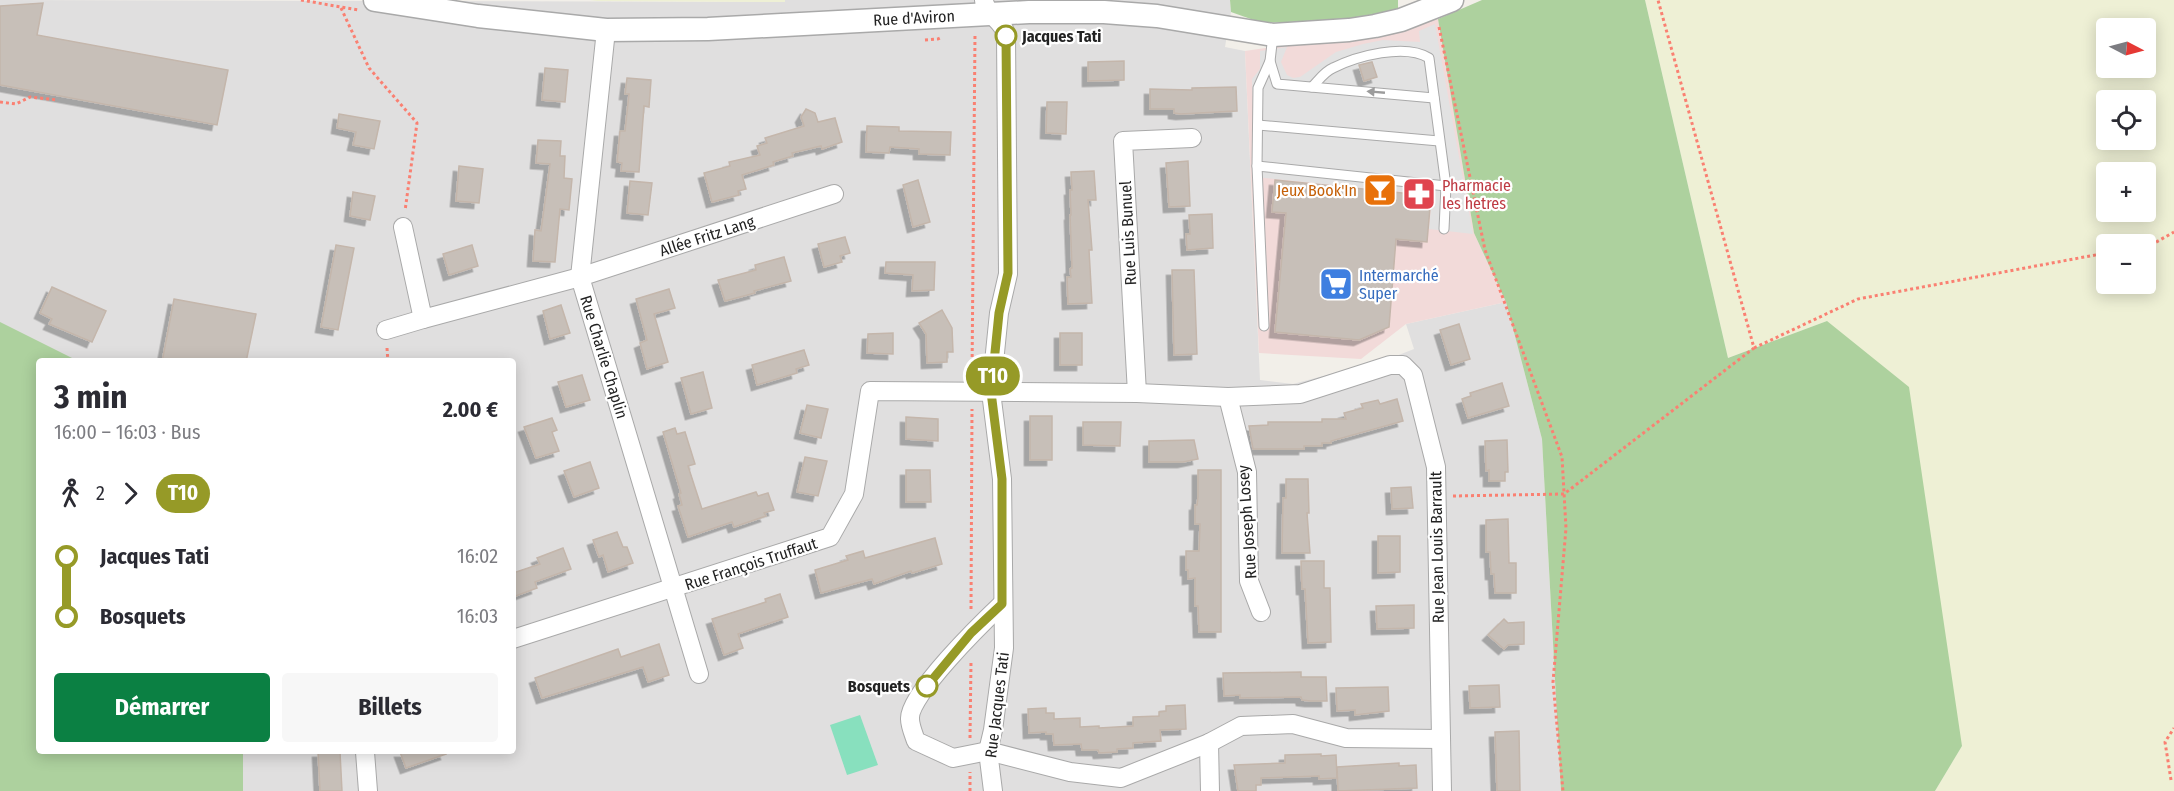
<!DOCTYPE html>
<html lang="fr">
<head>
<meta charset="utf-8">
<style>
  :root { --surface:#fff; --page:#f7f7f7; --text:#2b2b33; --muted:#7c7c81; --accent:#0b8043 }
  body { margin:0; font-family:"Fira Sans Condensed",sans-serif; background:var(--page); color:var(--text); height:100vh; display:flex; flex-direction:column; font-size:22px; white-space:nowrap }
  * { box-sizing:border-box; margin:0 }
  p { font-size:20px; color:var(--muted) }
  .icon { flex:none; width:33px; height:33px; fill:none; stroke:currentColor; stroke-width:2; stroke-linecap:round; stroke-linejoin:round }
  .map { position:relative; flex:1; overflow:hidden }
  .panel { position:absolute; left:36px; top:358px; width:480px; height:396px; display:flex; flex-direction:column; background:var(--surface); border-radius:6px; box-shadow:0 3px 15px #0003 }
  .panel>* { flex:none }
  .badge { padding:0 12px; border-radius:20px; font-size:21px; line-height:39px }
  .needle { width:39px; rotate:96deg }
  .controls { position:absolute; left:2096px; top:18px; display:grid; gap:12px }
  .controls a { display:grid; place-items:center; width:60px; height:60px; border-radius:6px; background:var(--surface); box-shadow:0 3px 15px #0003; font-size:30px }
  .map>.badge { position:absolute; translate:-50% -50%; box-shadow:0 0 0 3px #fff }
  .legs { display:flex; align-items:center; gap:9px; height:66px; padding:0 18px; font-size:20px }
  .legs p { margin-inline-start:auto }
  .headline { display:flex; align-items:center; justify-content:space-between; height:102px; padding:0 18px }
  h1 { font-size:33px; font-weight:700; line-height:45px }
  .primary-button { display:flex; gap:12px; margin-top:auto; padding:12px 18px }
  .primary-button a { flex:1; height:69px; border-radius:6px; background:var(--accent); color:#fff; font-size:24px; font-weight:700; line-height:69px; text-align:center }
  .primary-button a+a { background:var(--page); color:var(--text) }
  ul { padding:0 18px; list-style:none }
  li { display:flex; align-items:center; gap:21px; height:60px; font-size:22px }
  li i { display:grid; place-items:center; width:9px; height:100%; margin:0 8px; background:currentColor }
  li i::after { content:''; width:15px; height:15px; margin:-8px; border:4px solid; border-radius:50%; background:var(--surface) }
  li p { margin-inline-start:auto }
  li:first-child i { background:linear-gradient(#0000 50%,currentColor 0) }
  li:last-child i { background:linear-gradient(currentColor 50%,#0000 0) }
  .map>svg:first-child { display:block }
</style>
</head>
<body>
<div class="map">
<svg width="2174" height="791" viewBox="0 0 2174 791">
  <defs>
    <filter id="shadow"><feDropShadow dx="-5.5" dy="5.5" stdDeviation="0" flood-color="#0004"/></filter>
  </defs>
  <rect width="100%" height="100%" fill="#f2efe9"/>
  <!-- residential -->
  <path fill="#e0dfdf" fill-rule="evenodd" d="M 0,0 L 784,2 L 785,0 L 1230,0 L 1231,12 L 1225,47 L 1245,51 L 1260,380 L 1293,384 L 1391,358 L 1414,349 L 1406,324 L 1506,302 L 1542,439 L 1561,791 L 0,791 ZM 39,362 L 513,362 L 513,752 L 39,752 Z"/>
  <!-- commercial -->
  <polygon fill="#f2dad9" points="1438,19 1474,233 1506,302 1406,324 1361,359 1259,353 1245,51 1286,45 1379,38"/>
  <!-- farmland -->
  <g fill="#eef0d5" fill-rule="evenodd">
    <polygon points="590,0 785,0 785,2 597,1"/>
    <path d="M 1645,0 L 2174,0 L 2174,791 L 1935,791 L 1962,746 L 1827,321 L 1728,358 ZM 2106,28 L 2145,28 L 2145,68 L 2106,68 ZM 2106,100 L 2145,100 L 2145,140 L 2106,140 ZM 2106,172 L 2145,172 L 2145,212 L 2106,212 ZM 2106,244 L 2145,244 L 2145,284 L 2106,284 Z"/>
  </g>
  <!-- forest -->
  <g fill="#add19e">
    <polygon points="1230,0 1398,0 1398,11 1336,20 1262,23 1231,12"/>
    <polygon points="1482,0 1645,0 1728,358 1827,321 1909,387 1962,746 1935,791 1561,791 1542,439 1506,302 1474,233 1438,19"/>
    <polygon points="0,322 78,361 39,362 39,752 243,752 243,791 0,791"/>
  </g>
  <!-- pitch -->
  <polygon fill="#88e0be" points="860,715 878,765 847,775 830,725"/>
  <!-- parking -->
  <polygon fill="#e2e2e2" points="1435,24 1473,234 1429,229 1432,195 1255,177 1252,79 1260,69 1260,51 1287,47 1281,62 1287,75 1293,78 1300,77 1336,52 1363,44 1383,40 1420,42 1419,31"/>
  <!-- building -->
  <g fill="#c7bfb8" stroke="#c4b6ab" stroke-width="1.5" filter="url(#shadow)">
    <polygon points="43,3 37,35 228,70 217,125 0,85 0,6"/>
    <polygon points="1124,61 1124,80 1088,81 1088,62"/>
    <polygon points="1372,62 1377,77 1364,81 1359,65"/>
    <polygon points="545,68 568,70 565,102 542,100"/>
    <polygon points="627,78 651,80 649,107 644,106 639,172 621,171 622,163 617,162 620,131 625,131 629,94 625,94"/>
    <polygon points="1236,87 1237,111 1181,114 1174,113 1174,109 1150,109 1150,89 1192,90 1192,88"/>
    <polygon points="1047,102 1067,102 1066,134 1046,133"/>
    <polygon points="806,109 815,113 818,122 835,118 842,142 822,149 821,146 792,153 793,156 773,162 774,165 742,175 746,189 738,191 739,195 712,202 704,173 730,166 729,162 760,155 757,146 767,143 765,138 804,126 801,117"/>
    <polygon points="339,114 380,121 374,149 353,145 356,132 337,128"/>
    <polygon points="867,126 899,127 899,131 951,132 950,155 919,154 919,149 890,147 889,153 866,152"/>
    <polygon points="538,140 561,141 560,156 565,156 564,178 572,179 569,210 560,209 555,262 533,261 535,230 541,231 550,164 536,163"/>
    <polygon points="1188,161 1190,206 1169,207 1166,163"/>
    <polygon points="459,166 483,169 479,203 456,201"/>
    <polygon points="1094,171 1096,200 1088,200 1092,250 1089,250 1092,303 1068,304 1067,277 1071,277 1070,269 1072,268 1070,215 1071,215 1070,190 1072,190 1071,172"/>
    <polygon points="918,180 930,222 913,227 903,185"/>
    <polygon points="1275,180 1431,196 1427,242 1396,239 1389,327 1359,340 1275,332 1286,213 1272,212"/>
    <polygon points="630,181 652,183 648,215 627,213"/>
    <polygon points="353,192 375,196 370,220 350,216"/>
    <polygon points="1212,214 1213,248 1187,250 1186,234 1190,234 1189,215"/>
    <polygon points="845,237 850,253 840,256 842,262 824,267 818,244"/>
    <polygon points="336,245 354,248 338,330 321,327"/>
    <polygon points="472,245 478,266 449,275 443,254"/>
    <polygon points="784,257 791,281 754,291 755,293 725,301 718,280 756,270 755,265"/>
    <polygon points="886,262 935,262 934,290 912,291 913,275 885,273"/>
    <polygon points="1172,270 1194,270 1197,354 1174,355"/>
    <polygon points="52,287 106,311 92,342 49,324 52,319 40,313"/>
    <polygon points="669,289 675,308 654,314 668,362 647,369 640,343 647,340 636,299"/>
    <polygon points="174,299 256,314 246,362 162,362"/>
    <polygon points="561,305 570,333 550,339 543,311"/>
    <polygon points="942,310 952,328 953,352 947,352 947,362 927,363 926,334 919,323"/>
    <polygon points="1459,324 1470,359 1451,365 1440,330"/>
    <polygon points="893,333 893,354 867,353 868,334"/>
    <rect x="1060" y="333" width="22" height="32"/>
    <polygon points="804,350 809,365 796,369 797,373 757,385 752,365"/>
    <polygon points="703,372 712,408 691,414 681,378"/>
    <polygon points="582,375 590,400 566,407 558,382"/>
    <polygon points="1502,383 1509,406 1468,418 1462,399 1471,396 1470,393"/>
    <polygon points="1397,399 1403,421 1331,441 1331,443 1322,443 1322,446 1304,446 1304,449 1253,449 1249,426 1268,425 1268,422 1322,422 1322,419 1346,419 1344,413 1363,408 1361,404 1378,400 1380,404"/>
    <polygon points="807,405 828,409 821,438 800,433"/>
    <rect x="1030" y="416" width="22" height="44"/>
    <polygon points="906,417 938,419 938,441 906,439"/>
    <polygon points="552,418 557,430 552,432 559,451 536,458 524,427"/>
    <polygon points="1083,422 1121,422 1120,446 1083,445"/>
    <polygon points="675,428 677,434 685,432 695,464 688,466 702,509 756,492 758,496 768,493 774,510 764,513 766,516 734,527 732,522 688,537 678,506 682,505 679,494 681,493 663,432"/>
    <polygon points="1194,440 1198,459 1183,462 1149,462 1149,441"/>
    <polygon points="1507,440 1508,472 1505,472 1505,481 1489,481 1489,470 1486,471 1485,441"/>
    <polygon points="805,457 827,461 818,496 797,492"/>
    <polygon points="590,462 599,488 574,497 564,471"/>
    <polygon points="906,470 930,470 931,502 906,502"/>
    <polygon points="1198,470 1221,470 1221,632 1199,632 1198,606 1195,606 1195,578 1188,579 1188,570 1186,570 1186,551 1199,551 1200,524 1195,524 1195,505 1197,505 1198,497"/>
    <polygon points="1286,479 1308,479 1309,513 1307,513 1310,553 1282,553 1283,498 1286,498"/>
    <polygon points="1411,487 1413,508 1392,509 1391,488"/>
    <polygon points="1508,519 1509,563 1516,563 1516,593 1495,593 1494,574 1491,574 1490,552 1486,552 1486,520"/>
    <polygon points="617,532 623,547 627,547 633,563 608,572 603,555 599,557 593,540"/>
    <polygon points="1378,536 1400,536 1400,572 1378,573"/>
    <polygon points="935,538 942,564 912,573 911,571 874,584 872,579 821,593 815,570 848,560 846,556 863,551 865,558"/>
    <polygon points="563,548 571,569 535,582 537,588 513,597 513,573 540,564 537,558"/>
    <polygon points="1301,561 1324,561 1324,588 1330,588 1331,642 1308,643 1305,589 1302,589"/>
    <polygon points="780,594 788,617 738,634 743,648 724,655 712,619 766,602 765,599"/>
    <polygon points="1414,605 1414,628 1377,629 1376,606"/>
    <polygon points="1504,619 1508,623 1524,622 1524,644 1508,645 1504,649 1488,635"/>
    <polygon points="659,644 669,675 648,682 643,667 542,698 535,678 618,649 621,657"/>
    <polygon points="1301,672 1301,677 1326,677 1327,701 1310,701 1302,700 1301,697 1240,698 1240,695 1224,696 1223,673"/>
    <polygon points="1499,685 1500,707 1470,708 1469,686"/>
    <polygon points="1388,687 1389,711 1355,715 1355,710 1337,711 1336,688"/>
    <polygon points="1185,705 1186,729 1160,730 1161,741 1133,743 1133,748 1117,749 1117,752 1099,753 1098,750 1082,750 1081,744 1054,745 1053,734 1046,734 1046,732 1029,733 1028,709 1046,708 1046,713 1054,713 1054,719 1080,718 1080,727 1099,726 1099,728 1133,726 1133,717 1159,716 1159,712 1166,711 1166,706"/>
    <polygon points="1519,731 1520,791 1497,791 1495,732"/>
    <polygon points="318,752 340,752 342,791 320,791"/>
    <polygon points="400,752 445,752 446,754 406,768"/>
    <polygon points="1321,754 1321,756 1336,755 1337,778 1319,779 1319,776 1261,778 1261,785 1256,785 1256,791 1238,791 1234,765 1285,763 1285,755"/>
    <polygon points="1399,763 1399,766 1416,765 1417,788 1338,791 1337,767"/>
  </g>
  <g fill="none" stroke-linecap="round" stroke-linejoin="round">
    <!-- service casing -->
    <g stroke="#a9a9a9" stroke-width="11">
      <g id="service">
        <polyline points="1270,61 1277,84 1434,98"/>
        <path d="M 1312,87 C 1318,81 1325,71 1333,68 C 1357,56 1405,43 1429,58 L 1446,186 L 1444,229"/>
        <polyline points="1258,125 1439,141"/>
        <polyline points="1257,166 1446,186"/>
        <polyline points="1264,326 1257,166 1258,88 1270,61 1273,35"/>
      </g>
    </g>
    <!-- minor casing -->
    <g stroke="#a9a9a9" stroke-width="20">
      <g id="minor">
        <path d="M 984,0 C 985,15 1005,21 1006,36 L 1008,274 L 999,313 L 991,392 L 1002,479 L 1004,648 L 993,730 L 988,751 L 993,791"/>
        <polyline points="606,30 580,277 699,674"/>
        <polyline points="403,227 423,319 580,277 834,194"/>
        <polyline points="386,330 423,319"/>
        <polyline points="1137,393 1123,141 1192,138"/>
        <polyline points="1228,397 1247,472 1249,581 1261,612"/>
        <path d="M 1002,604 C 983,622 908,695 910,719 C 910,726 914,735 916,741 L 953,758 L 988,751 L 1070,772 L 1121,778 L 1209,743 L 1241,726 L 1293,724 L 1346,738 L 1441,739"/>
        <polyline points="513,639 830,537 854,494 870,391 1137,393 1228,397 1300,394 1390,365 1403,365 1413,375 1436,467 1442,791"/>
        <polyline points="1209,743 1210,791"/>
        <polyline points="365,752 368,791"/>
      </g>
    </g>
    <!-- tertiary casing -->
    <g stroke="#a9a9a9" stroke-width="25">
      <polyline id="tertiary" points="375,0 478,16 606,30 708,29 1029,12 1104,12 1157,16 1273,35 1349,30 1375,26 1401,20 1452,0"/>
    </g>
    <!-- path -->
    <g stroke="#fa8072" stroke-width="3" stroke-dasharray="3 3" stroke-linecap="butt">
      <polyline points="301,0 358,10"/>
      <polyline points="341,8 369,68 417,123 405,211"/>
      <polyline points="1439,27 1485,250 1562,457 1566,528 1553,682 1563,791"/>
      <polyline points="925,40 938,39 942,37"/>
      <polyline points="0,102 16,104 30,97 58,100"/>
      <polyline points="2145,246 2151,245 2174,232"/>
      <polyline points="387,348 388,362"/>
      <polyline points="1754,348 1858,299 2106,253"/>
      <polyline points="972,375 975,34"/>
      <polyline points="1453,496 1564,494 1754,348 1658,0"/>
      <polyline points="971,609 972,409"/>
      <polyline points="970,738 971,661"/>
      <polyline points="2171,780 2165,742 2174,728"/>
      <polyline points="970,791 970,772"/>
    </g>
    <!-- service -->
    <use href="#service" stroke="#fff" stroke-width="9"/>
    <!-- minor -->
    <use href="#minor" stroke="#fff" stroke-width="18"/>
    <!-- tertiary -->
    <use href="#tertiary" stroke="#fff" stroke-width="22"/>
  </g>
  <!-- one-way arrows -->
  <defs><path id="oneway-solid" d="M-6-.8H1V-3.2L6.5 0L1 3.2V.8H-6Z" transform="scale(1.5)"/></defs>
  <use fill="#9c9c9c" href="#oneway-solid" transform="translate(1376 92) rotate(-175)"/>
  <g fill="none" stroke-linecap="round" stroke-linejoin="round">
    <!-- line-1 casing -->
    <g stroke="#fff" stroke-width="14">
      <polyline id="line-1" points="927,686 971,633 1002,604 1002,479 991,392 999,313 1008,273 1006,36"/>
    </g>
    <!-- line-1 -->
    <use href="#line-1" stroke="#969a27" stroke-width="9"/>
  </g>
  <!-- icons -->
  <defs>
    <g id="bar-square" transform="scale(1.725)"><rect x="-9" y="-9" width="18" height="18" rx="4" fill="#e8710a" stroke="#fff"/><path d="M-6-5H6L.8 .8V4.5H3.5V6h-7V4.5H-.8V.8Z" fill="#fff"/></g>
    <g id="pharmacy-square" transform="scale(1.725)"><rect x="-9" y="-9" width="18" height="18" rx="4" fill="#e0444e" stroke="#fff"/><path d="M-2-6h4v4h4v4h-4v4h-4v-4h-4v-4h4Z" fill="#fff"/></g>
    <g id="supermarket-square" transform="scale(1.725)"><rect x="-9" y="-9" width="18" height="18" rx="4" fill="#3f7fe0" stroke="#fff"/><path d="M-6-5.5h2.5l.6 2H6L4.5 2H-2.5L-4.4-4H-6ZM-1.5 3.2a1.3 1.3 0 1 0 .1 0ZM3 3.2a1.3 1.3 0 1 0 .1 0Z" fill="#fff"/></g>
  </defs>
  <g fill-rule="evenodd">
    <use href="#bar-square" x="1380" y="190"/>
    <use href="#pharmacy-square" x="1419" y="194"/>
    <use href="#supermarket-square" x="1336" y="284"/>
  </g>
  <!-- markers -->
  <g fill="#fff" stroke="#969a27" stroke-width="3">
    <circle cx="1006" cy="36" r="10"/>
    <circle cx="927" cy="686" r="10"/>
  </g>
  <g text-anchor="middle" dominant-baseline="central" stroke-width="4.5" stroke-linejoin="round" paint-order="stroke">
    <!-- street labels -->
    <g font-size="16" fill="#222" stroke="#fff">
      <text transform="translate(914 18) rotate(-3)">Rue d'Aviron</text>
      <text transform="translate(1128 233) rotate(-93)">Rue Luis Bunuel</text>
      <text transform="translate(707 236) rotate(-18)">Allée Fritz Lang</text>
      <text transform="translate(604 357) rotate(73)">Rue Charlie Chaplin</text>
      <text transform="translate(1247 522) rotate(-94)">Rue Joseph Losey</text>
      <text transform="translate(1437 547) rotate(-91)">Rue Jean Louis Barrault</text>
      <text transform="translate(751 564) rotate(-18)">Rue François Truffaut</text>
      <text transform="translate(997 705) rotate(-83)">Rue Jacques Tati</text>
    </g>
    <!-- stop labels -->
    <g font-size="16" font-weight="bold" fill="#222" stroke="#fff" text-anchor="start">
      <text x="1022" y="36">Jacques Tati</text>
      <text x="910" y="686" text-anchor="end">Bosquets</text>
    </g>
    <!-- health labels -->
    <g font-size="16" fill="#be3a42" stroke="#fff" text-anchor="start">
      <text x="1442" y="185">Pharmacie<tspan x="1442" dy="18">les hetres</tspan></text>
    </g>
    <!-- food labels -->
    <g font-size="16" fill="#c56008" stroke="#fff" text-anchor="end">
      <text x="1357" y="190">Jeux Book'In</text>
    </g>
    <!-- shop labels -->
    <g font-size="16" fill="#366cbe" stroke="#fff" text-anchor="start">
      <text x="1359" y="275">Intermarché<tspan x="1359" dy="18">Super</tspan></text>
    </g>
  </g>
</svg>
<div class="controls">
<a><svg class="needle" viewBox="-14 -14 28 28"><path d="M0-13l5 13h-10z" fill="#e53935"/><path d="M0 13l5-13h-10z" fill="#7c7c81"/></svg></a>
<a><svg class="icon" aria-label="locate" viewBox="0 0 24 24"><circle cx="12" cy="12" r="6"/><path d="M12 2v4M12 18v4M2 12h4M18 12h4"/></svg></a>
<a>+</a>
<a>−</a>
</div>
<b class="badge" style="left:993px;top:376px;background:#969a27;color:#fff">T10</b>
<section class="panel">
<div class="headline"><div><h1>3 min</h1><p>16:00 – 16:03 · Bus</p></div><b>2.00 €</b></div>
<div class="legs"><svg class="icon" aria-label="walk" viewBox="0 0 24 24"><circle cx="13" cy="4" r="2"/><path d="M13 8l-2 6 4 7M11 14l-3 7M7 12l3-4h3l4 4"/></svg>2<svg class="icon" aria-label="forward" viewBox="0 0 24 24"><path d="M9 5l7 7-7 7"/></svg><b class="badge" style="background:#969a27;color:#fff">T10</b></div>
<ul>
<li><i style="color:#969a27"></i><b>Jacques Tati</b><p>16:02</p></li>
<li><i style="color:#969a27"></i><b>Bosquets</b><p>16:03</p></li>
</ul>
<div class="primary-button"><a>Démarrer</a><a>Billets</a></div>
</section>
</div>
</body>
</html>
